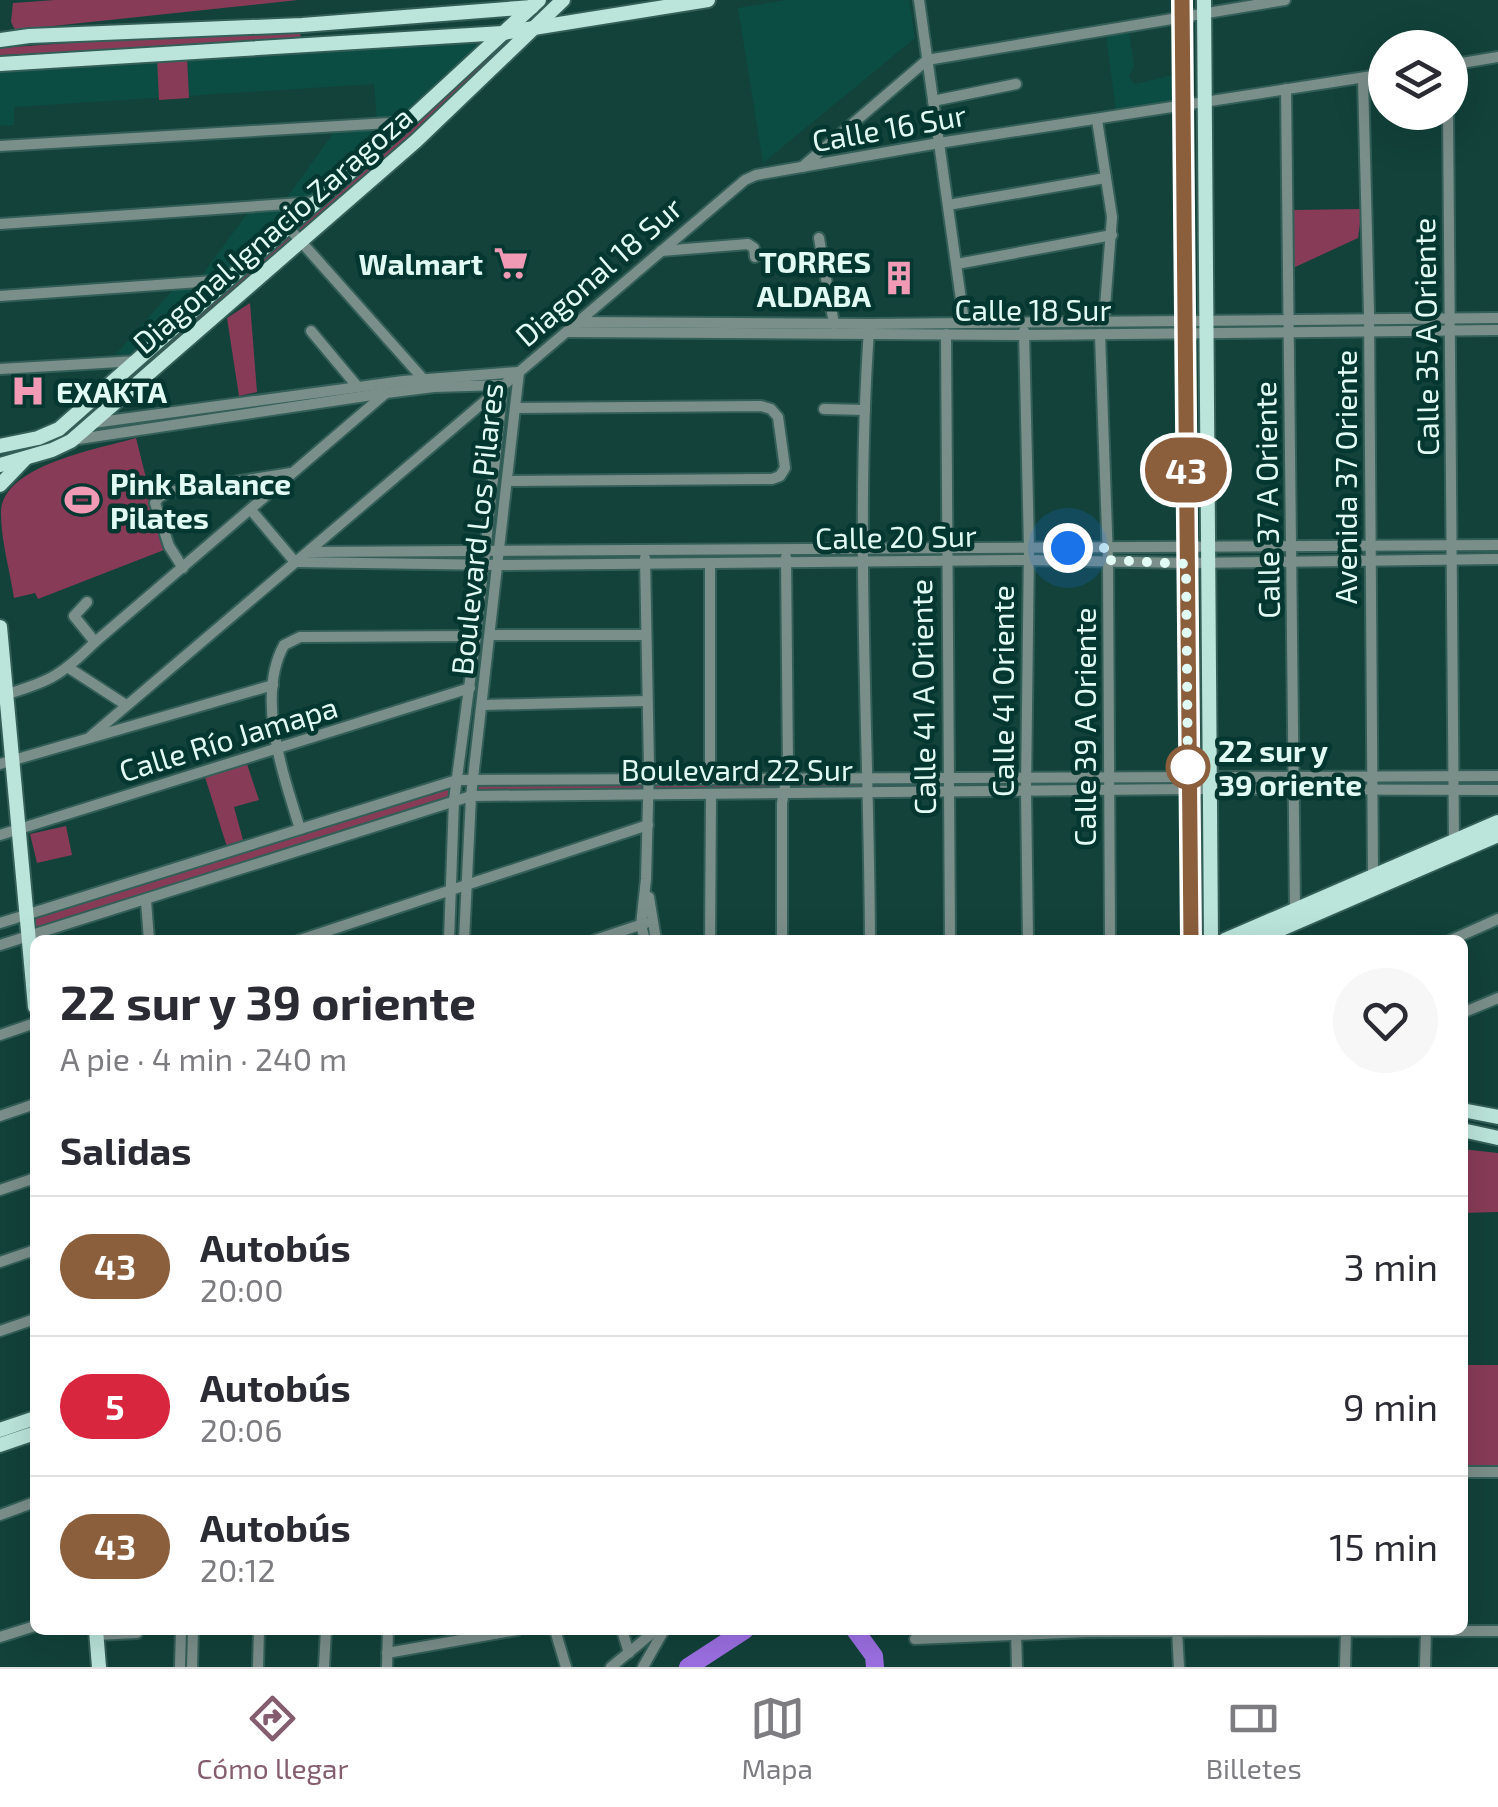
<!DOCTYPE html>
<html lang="es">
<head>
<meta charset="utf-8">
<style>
  :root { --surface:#fff; --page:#f7f7f7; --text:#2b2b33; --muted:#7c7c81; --line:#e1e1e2; --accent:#845d6e }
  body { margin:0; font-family:"Exo 2",sans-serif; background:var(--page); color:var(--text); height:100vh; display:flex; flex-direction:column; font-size:38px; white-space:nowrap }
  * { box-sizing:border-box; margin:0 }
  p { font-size:32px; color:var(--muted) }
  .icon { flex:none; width:55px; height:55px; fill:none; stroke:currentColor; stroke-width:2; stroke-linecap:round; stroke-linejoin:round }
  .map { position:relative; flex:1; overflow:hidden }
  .side { position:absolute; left:30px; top:935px; width:1438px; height:700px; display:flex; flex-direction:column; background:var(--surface); border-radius:15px; box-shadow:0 10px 40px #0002 }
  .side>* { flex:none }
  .badge { padding:0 20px; border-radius:32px; font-size:35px; line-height:65px }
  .buttons { position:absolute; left:1368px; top:30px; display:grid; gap:20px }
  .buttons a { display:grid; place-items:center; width:100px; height:100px; border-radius:50%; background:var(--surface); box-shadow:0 10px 40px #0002; font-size:50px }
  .you { position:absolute; width:50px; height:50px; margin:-25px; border:8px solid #fff; border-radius:50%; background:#1a73e8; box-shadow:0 0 0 15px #1a73e833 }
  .map>.badge { position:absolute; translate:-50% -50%; box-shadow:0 0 0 5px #fff }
  h2 { padding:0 30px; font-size:38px; line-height:90px }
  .round { display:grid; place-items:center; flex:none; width:105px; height:105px; border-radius:52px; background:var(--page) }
  .summary { display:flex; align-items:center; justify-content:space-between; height:170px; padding:0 30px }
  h1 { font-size:48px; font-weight:700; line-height:75px }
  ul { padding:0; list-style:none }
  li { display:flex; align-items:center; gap:30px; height:140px; padding:0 30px; border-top:2px solid var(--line) }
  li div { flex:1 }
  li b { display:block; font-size:38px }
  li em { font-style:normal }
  li .badge { min-width:110px; font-weight:700; text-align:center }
  .tab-bar { display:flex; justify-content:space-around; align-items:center; height:140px; border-top:2px solid var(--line); background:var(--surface); font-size:28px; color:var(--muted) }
  .tab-bar a { display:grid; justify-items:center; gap:5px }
  .tab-bar .active { color:var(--accent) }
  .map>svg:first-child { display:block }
</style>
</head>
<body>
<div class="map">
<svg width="1498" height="1667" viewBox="0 0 1498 1667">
  <rect width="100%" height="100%" fill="#12423a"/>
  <!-- built -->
  <g fill="#0c4d43">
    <polygon points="786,0 909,0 915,38 763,163 738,8"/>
    <polygon points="1129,32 1134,66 1129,76 1131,80 1135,84 1177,74 1178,99 1116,111 1106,36"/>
    <polygon points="489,43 400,117 377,119 374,84 14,107 14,125 0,126 0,67"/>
    <polygon points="335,131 385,131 311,199 285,200"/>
    <polygon points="298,210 226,276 200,278 249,211"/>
    <polygon points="174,289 210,289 137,354 115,355"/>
  </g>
  <!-- green -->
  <g fill="#883b57">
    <polygon points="55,0 298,0 15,30 11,22 13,3"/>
    <polygon points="300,26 301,43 0,55 0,48"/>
    <polygon points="505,38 514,42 302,237 292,227"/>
    <polygon points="187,57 189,98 159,100 157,58"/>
    <polygon points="1362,209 1358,238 1293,268 1292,210"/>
    <polygon points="287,232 294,242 61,443 3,459 58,436"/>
    <polygon points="250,303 257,392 239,396 227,318"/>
    <path d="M 136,438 L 164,550 L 38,599 L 35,593 L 14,598 C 10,571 1,541 1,513 C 1,465 99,449 136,438 Z"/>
    <polygon points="246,761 259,800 234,807 243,840 227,847 205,777"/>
    <polygon points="1183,780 1184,785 475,794 476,782"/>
    <polygon points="453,784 450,798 33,929 33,918"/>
    <polygon points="66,826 72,855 37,863 30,834"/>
    <polygon points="1462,1149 1498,1153 1498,1212 1463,1213"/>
    <polygon points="1462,1365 1498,1365 1498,1468 1463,1468"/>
  </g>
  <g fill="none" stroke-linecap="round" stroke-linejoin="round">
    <!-- river -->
    <g stroke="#9d70e4" stroke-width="18">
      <polyline points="855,1630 874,1656 875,1667"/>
      <polyline points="688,1667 745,1630"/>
    </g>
    <!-- minor casing -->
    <g stroke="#335f58" stroke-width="14">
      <g id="minor">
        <polyline points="919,0 964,321"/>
        <polyline points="1450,65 1498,57"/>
        <polyline points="1363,78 1369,313 1373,876"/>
        <polyline points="1286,89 1295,910"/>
        <polyline points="933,101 1016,84"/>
        <polyline points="1448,112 1454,846"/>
        <polyline points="1097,120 1112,217 1104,320"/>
        <polyline points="0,146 406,122"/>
        <polyline points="802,167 927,60 1285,0"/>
        <polyline points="948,205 1105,178"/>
        <polyline points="0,224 316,202"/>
        <polyline points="288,227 425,381"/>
        <polyline points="819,238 834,324"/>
        <polyline points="661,251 748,244 754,248 755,257"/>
        <polyline points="957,264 1112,235"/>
        <polyline points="0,296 228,280"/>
        <polyline points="579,322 870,324 1498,318"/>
        <path d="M 869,330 C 855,530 869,739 870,940"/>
        <polyline points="311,331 357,386"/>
        <polyline points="1024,331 1029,547 1026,790 1028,940"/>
        <polyline points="568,332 1024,335 1498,330"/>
        <polyline points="946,334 950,940"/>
        <polyline points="1100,334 1108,560 1110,940"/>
        <polyline points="0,369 137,361"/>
        <polyline points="824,409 865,410"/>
        <polyline points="93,423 403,381 518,372"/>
        <polyline points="72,440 386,393 434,387 501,385"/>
        <polyline points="507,481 772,479 780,476 785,468 778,417 771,409 761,406 515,408"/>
        <polyline points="251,510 295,562 499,565 1028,560 1186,563 1498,559"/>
        <polyline points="309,552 1498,545"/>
        <polyline points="645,558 649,766 646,879 641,925 645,940"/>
        <polyline points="710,563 710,780"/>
        <polyline points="183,568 169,546 155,503 159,497 169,492 291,473"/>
        <polyline points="87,602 74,616 95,642"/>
        <polyline points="491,635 645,635"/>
        <polyline points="69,668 126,705"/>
        <path d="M 1,696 C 48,682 60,677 95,642 L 386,393"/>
        <polyline points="484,705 647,701"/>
        <polyline points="91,736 745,180 756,175 939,143 1385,74"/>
        <polyline points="0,764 273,685"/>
        <path d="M 300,829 C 284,776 255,698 284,645 L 300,637 L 476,636"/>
        <polyline points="0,835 470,688"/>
        <polyline points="649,897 656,940"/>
        <polyline points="146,901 149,940"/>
        <polyline points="0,923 457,780 1498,776"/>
        <polyline points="300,940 648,825"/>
        <polyline points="449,940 454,800 476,636 503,386"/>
        <polyline points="464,940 471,796 519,372"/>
        <polyline points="595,940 646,923"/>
        <polyline points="710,940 711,794"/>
        <polyline points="782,940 782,803 788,769 786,557"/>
        <polyline points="1451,940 1498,919"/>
        <polyline points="0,945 471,796 1188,789 1498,790"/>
        <polyline points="1462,1013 1498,998"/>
        <polyline points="0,1035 35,1023"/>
        <polyline points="0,1116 35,1104"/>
        <polyline points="0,1190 35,1178"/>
        <polyline points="0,1262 35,1250"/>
        <polyline points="0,1331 35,1319"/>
        <polyline points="1462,1472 1498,1472"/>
        <polyline points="0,1515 35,1502"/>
        <polyline points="555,1630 566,1667"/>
        <polyline points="622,1630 629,1653"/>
        <polyline points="1177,1630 1179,1667"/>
        <polyline points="1016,1631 1017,1667"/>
        <polyline points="96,1635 137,1633"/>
        <polyline points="0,1637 35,1626"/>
        <polyline points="915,1639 1088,1632 1498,1631"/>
        <polyline points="387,1653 517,1630"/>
        <polyline points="180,1667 181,1630"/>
        <polyline points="192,1667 193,1630"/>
        <polyline points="258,1667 259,1630"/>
        <polyline points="324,1667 326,1630"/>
        <polyline points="387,1667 388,1630"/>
        <polyline points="611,1667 656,1630"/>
        <polyline points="643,1667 664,1630"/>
        <polyline points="1345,1667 1346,1630"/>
        <polyline points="1425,1667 1426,1630"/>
      </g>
    </g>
    <!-- major casing -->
    <g stroke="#335f58" stroke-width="18">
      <g id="major">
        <polyline points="1183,0 1191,940"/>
        <polyline points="1204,0 1211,940"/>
        <polyline points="0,40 29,36 302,25 532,7"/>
        <polyline points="0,64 503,33 708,0"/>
        <polyline points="0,446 38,438 59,429 407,122 539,0"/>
        <polyline points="0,465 52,450 71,441 416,141 563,0"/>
        <polyline points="0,485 24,460"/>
        <polyline points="0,627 35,1007"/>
        <polyline points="1225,940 1498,822"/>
        <polyline points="1256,940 1498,835"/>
        <polyline points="1462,1110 1498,1117"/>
        <polyline points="1462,1130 1498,1138"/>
        <polyline points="0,1430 35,1418"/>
        <polyline points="0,1445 35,1433"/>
        <polyline points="96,1630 99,1667"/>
      </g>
    </g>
    <!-- minor -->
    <use href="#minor" stroke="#7b8f8a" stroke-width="10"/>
    <!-- major -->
    <use href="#major" stroke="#bbe5db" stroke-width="14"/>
  </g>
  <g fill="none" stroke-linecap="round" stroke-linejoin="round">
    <!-- line casing -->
    <g stroke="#fff" stroke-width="22">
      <polyline id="line" points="1182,0 1191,940"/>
    </g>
    <!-- line -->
    <use href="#line" stroke="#8b5e3c" stroke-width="15"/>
    <!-- walk -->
    <polyline stroke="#e1faf4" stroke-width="10" stroke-dasharray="0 18" points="1068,548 1107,548 1108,560 1186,564 1188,775 1188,767"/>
  </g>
  <!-- icons -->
  <defs>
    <g id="supermarket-bare" transform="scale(2.7)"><path d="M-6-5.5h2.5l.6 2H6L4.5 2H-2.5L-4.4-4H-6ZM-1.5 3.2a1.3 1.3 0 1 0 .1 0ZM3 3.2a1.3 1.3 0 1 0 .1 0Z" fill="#f09ab5" stroke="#043730" stroke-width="2.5" paint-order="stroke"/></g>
    <g id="building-bare" transform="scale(2.7)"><path d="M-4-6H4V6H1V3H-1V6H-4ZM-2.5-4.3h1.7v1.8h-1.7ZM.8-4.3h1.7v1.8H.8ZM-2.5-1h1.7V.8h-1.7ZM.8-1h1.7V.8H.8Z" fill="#f09ab5" stroke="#043730" stroke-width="2.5" paint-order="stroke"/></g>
    <g id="hospital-bare" transform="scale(2.7)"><path d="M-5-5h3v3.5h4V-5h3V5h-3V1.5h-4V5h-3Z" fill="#f09ab5" stroke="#043730" stroke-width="2.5" paint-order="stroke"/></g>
    <g id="stadium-bare" transform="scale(2.7)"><path d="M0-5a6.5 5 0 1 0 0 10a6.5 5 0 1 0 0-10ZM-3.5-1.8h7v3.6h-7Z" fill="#f09ab5" stroke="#043730" stroke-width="2.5" paint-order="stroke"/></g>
  </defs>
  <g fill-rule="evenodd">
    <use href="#supermarket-bare" x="511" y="263"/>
    <use href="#building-bare" x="899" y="278"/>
    <use href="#hospital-bare" x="28" y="391"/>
    <use href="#stadium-bare" x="82" y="500"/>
  </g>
  <!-- markers -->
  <circle fill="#fff" stroke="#8b5e3c" stroke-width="5" cx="1188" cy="767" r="20"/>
  <g text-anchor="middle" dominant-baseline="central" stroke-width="9" stroke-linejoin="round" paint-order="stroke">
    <!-- street labels -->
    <g font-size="30" fill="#e1faf4" stroke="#043730">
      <text transform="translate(889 127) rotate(-10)">Calle 16 Sur</text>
      <text transform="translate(272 229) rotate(-41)">Diagonal Ignacio Zaragoza</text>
      <text transform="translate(598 271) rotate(-41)">Diagonal 18 Sur</text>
      <text x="1033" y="309">Calle 18 Sur</text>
      <text transform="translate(1425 337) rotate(-91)">Calle 35 A Oriente</text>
      <text transform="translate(1345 477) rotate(-90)">Avenida 37 Oriente</text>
      <text transform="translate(1266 500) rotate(-91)">Calle 37 A Oriente</text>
      <text transform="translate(476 529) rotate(-84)">Boulevard Los Pilares</text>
      <text transform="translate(896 536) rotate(-1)">Calle 20 Sur</text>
      <text transform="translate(1002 691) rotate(-90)">Calle 41 Oriente</text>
      <text transform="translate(922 697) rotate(-91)">Calle 41 A Oriente</text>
      <text transform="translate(1084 727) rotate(-90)">Calle 39 A Oriente</text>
      <text transform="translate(228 738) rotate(-17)">Calle Río Jamapa</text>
      <text x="737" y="769">Boulevard 22 Sur</text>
    </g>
    <!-- poi labels -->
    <g font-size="30" font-weight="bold" fill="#e1faf4" stroke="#043730" text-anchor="end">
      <text x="871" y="261">TORRES<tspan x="871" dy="34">ALDABA</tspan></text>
      <text x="483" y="263">Walmart</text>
      <text x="56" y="391" text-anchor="start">EXAKTA</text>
      <text x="110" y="483" text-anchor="start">Pink Balance<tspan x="110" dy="34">Pilates</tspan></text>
    </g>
    <!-- stop labels -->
    <g font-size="30" font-weight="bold" fill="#e1faf4" stroke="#043730" text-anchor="start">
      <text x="1218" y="750">22 sur y<tspan x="1218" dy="34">39 oriente</tspan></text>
    </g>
  </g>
</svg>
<div class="buttons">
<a><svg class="icon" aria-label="layers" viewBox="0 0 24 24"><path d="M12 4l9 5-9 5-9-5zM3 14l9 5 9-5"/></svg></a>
</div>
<div class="you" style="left:1068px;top:548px"></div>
<b class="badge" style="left:1186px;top:470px;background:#8b5e3c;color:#fff">43</b>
<section class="side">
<div class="summary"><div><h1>22 sur y 39 oriente</h1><p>A pie · 4 min · 240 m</p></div><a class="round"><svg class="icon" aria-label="heart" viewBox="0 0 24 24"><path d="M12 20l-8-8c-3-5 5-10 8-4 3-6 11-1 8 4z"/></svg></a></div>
<h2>Salidas</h2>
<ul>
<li><span class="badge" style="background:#8b5e3c;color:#fff">43</span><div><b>Autobús</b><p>20:00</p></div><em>3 min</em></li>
<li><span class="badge" style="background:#d7263d;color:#fff">5</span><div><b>Autobús</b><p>20:06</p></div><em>9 min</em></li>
<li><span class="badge" style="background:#8b5e3c;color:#fff">43</span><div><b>Autobús</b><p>20:12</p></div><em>15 min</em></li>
</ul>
</section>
</div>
<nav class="tab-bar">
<a class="active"><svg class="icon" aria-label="directions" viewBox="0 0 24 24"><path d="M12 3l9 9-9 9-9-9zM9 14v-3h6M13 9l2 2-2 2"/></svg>Cómo llegar</a>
<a><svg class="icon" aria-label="map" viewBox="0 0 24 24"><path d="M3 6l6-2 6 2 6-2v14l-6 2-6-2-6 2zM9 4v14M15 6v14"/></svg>Mapa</a>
<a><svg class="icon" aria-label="tickets" viewBox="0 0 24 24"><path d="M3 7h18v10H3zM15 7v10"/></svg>Billetes</a>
</nav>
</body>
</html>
